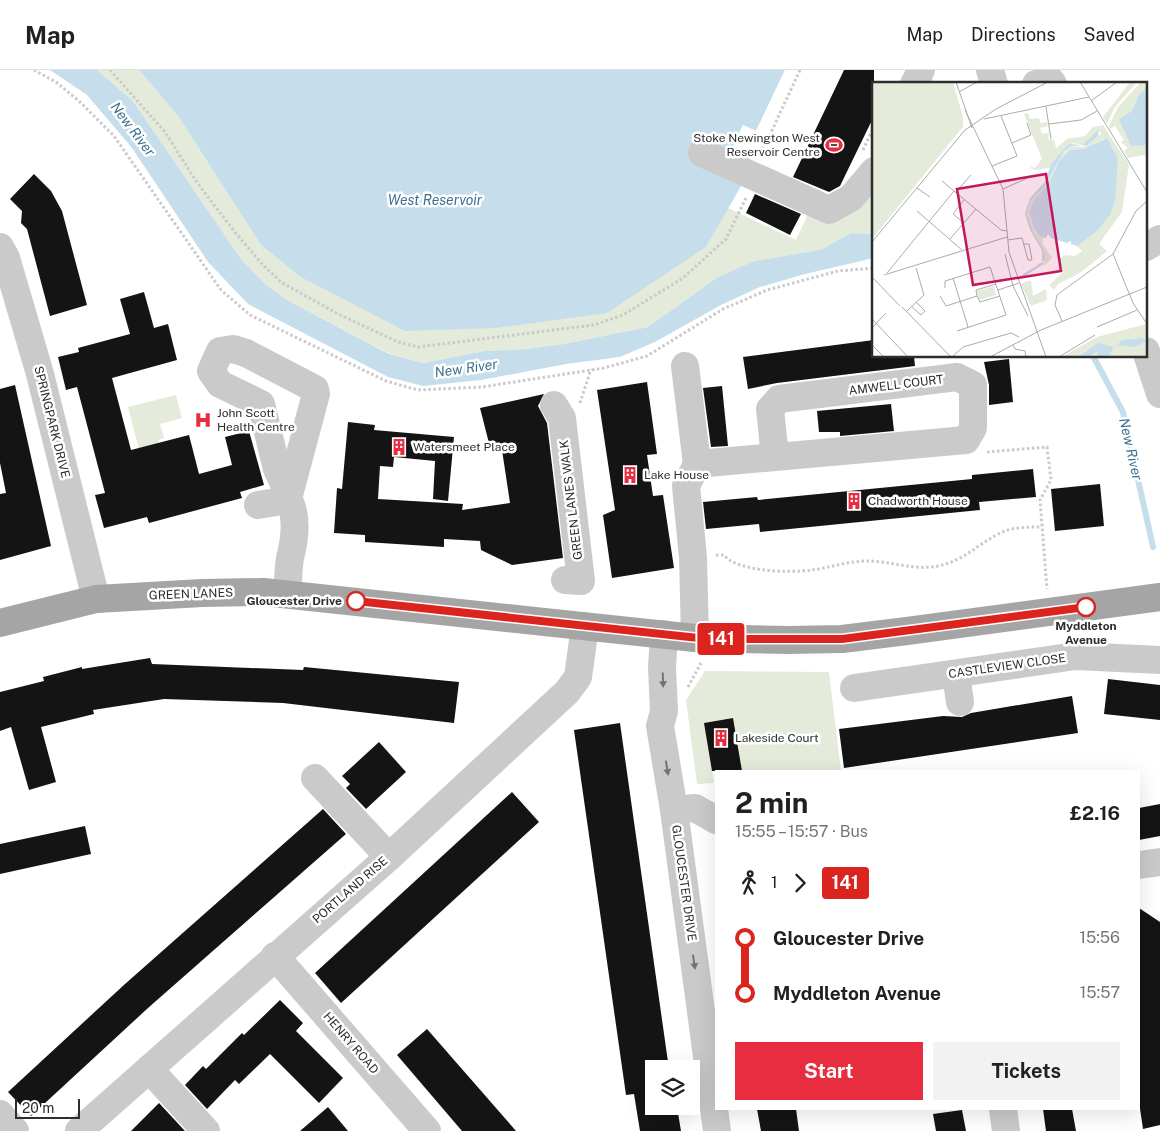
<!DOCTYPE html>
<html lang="en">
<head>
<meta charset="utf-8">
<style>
  :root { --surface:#fff; --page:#f2f2f2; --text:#202124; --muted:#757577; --line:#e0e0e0; --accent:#e72d3f }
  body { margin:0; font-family:"Public Sans",sans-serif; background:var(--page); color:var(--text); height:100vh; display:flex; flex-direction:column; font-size:19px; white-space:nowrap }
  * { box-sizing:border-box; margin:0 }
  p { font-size:16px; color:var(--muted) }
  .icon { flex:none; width:28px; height:28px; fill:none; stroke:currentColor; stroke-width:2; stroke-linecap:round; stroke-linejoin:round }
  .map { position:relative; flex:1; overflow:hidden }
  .side { position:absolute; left:715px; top:700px; width:425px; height:340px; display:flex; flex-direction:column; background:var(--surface); border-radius:0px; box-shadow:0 5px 20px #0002 }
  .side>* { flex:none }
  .badge { padding:0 10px; border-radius:4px; font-size:18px; line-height:32px }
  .fabs { position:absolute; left:645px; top:990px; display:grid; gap:10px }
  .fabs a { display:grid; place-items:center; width:55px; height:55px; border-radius:0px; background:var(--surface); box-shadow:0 5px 20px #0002; font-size:25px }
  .scale { position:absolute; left:15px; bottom:12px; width:65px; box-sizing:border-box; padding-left:5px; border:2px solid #2d2d2d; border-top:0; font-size:14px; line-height:18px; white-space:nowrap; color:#2d2d2d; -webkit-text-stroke:4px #fff; paint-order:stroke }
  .map>.badge { position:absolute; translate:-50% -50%; box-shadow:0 0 0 2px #fff }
  .legs { display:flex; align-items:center; gap:8px; height:55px; padding:0 20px; font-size:16px }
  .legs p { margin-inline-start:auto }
  .overview { display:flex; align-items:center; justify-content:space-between; height:85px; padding:0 20px }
  h1 { font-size:28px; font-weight:700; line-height:38px }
  .cta { display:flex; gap:10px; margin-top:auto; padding:10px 20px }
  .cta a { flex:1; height:58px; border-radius:0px; background:var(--accent); color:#fff; font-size:20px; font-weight:700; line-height:58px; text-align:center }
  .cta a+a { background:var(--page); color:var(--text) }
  ul { padding:0 20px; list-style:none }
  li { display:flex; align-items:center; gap:18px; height:55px; font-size:19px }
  li i { display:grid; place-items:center; width:8px; height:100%; margin:0 6px; background:currentColor }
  li i::after { content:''; width:12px; height:12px; margin:-6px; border:4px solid; border-radius:50%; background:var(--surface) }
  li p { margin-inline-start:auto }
  li:first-child i { background:linear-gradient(#0000 50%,currentColor 0) }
  li:last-child i { background:linear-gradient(currentColor 50%,#0000 0) }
  header { display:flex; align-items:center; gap:30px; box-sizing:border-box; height:70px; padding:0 25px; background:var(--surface); border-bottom:1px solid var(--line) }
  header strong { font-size:24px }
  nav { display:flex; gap:28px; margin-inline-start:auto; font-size:18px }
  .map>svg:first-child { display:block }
</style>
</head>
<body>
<header>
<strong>Map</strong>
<nav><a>Map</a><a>Directions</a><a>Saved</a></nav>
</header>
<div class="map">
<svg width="1160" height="1061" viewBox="0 0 1160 1061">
  <rect width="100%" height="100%" fill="#fff"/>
  <!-- green -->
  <g fill="#e4ebda">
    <polygon points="97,0 139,0 178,46 261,175 299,206 706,177 728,138 796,170 809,142 874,121 874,164 851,163 820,180 754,191 718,207 648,257 564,274 525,279 485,281 423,293 390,284 287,230 265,214 241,189 133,31"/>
    <polygon points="176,325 182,348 160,354 164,368 158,370 168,410 148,415 128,337"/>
    <polygon points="705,601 829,602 841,701 742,701 732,648 705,653 714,713 697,714 686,630"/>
  </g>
  <!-- water -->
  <g fill="#c6deeb">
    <polygon points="50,0 97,0 133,31 241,189 265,214 287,230 389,284 423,293 485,281 525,279 564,274 648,257 718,207 754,191 820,180 851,163 874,164 874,188 805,204 760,217 721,235 655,272 620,287 566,294 481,310 423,316 388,307 248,234 208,192 132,78 87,25"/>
    <polygon points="139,0 785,0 756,61 743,55 729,86 744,111 706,177 607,243 496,258 405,261 299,206 261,175 178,46"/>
  </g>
  <!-- pier -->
  <polygon fill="#fff" points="785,0 787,0 758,63 745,59 731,87 729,85 743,55 756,61"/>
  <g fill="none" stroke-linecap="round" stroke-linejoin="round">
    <!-- stream -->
    <polyline stroke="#c6deeb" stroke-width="6" points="1093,286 1123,342 1153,477"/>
  </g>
  <!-- building -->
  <g fill="#141414">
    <polygon points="844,0 874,0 874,46 840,116 829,122 793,107"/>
    <polygon points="34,104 51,121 62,141 87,235 50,246 27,159 21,153 22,141 10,129"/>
    <polygon points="755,124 801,144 790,165 746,143"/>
    <polygon points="144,222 154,258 168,254 177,290 112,308 131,380 189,365 199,404 232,395 225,367 249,361 264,415 240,422 242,428 149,453 147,447 104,458 95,425 105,423 77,317 66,320 58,287 79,282 78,278 130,264 120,229"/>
    <polygon points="874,270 874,286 914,286 915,296 777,313 748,319 743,287"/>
    <polygon points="1009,289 1013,332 989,335 989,315 984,292"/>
    <polygon points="647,312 657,384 647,385 653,426 663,425 674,498 612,508 603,445 615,440 597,320"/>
    <polygon points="15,315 51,476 0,490 0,424 6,423 0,393 0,319"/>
    <polygon points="722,316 728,376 711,377 703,318"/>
    <polygon points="544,324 538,336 547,353 563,488 512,495 481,480 480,471 444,469 444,477 365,472 365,465 334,463 337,418 342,419 348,352 375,355 374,360 454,367 448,431 433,429 435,391 394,387 393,397 380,396 378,429 463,434 462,440 510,433 502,380 491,381 480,338"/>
    <polygon points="891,334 894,361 840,366 840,362 819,362 817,341"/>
    <polygon points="1033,399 1036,427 979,432 980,440 760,462 759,454 706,459 703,432 757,427 758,430 972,409 972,405"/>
    <polygon points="1100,414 1104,456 1055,461 1051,419"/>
    <polygon points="150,588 152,594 303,600 304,597 459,612 454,653 283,633 164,629 93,640 94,644 41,657 56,712 29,720 11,657 0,661 0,622 44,611 43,607 82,597 82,599"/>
    <polygon points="1108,609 1160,615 1160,650 1104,644"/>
    <polygon points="1072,626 1078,663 844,698 839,659 943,646 962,647 971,643"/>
    <polygon points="733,648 742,701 712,701 704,653"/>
    <polygon points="620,653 669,999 654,999 654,1040 677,1037 681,1061 640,1061 634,1024 626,1025 574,660"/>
    <polygon points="379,672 406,702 366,739 346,718 350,714 342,706"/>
    <polygon points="512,722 539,752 341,933 315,903"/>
    <polygon points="1160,734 1160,766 1139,770 1139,738"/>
    <polygon points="323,739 346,764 148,938 31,1046 8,1022 125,914"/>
    <polygon points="85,756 91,784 0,804 0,774"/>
    <polygon points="1139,838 1160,852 1160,1055 1143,1059 1139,1032"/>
    <polygon points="280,930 303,953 296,961 343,1008 319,1033 270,984 239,1014 235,1010 207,1039 185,1015 203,996 206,999 242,963 244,965"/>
    <polygon points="427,959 516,1061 462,1061 397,985"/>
    <polygon points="159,1033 185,1061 131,1061"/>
    <polygon points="328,1037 348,1061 300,1061"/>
    <polygon points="757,1039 796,1039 799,1061 761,1061"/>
    <polygon points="1043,1039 1072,1039 1076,1061 1046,1061"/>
    <polygon points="962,1040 966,1061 936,1061 933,1044"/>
  </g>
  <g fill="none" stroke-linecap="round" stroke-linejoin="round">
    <!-- path -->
    <g stroke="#cacaca" stroke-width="3" stroke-dasharray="2.5 2.5" stroke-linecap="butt">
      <polyline points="34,0 56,12 79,31 114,66 221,220 250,245 386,311 418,320 482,317 604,298 647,286 723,239 767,220 838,201 874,198"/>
      <polyline points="110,0 165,62 198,114 234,161 263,195 281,212 338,244 398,272 418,277 594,255 623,245 683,208 726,169 746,128"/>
      <polyline points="863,80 874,57"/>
      <polyline points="761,84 800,0"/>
      <polyline points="580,333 591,299"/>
      <polyline points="987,382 1047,377 1051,410 1040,430 1047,519"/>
      <path d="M 716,485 L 724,485 C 737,502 790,503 811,500 C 829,498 848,491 867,491 C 891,491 915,501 938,496 C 967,490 980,471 1005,461 C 1015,457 1031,457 1042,457"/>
      <polyline points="688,617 701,593"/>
    </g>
    <!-- minor -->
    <g stroke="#cacaca" stroke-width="28">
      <polyline points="990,0 994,14"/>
      <polyline points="914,14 921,0"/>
      <polyline points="1036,14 1051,11 1053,14"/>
      <polyline points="702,83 829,140 851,128 874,101"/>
      <polyline points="0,177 6,188 40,304 96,529"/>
      <polyline points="1146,177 1160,169"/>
      <polygon points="233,279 246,283 315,319 316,324 289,425 277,399 261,334 220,314 211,301 220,281"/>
      <polyline points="1146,281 1160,324"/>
      <polyline points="685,296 697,394"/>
      <polyline points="554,335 562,348 581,511 565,510"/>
      <polyline points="697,394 966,370 973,358 973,315 957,307 779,329 770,339 775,387"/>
      <polyline points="258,435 289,430"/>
      <path d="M 288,523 C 288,512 288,499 290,488 C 295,469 298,448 289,430"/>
      <polyline points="664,564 662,598 664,641 660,656 674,740 717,1061"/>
      <polyline points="695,568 693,487 686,416 697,394"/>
      <polyline points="956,604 960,632"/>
      <polyline points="854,618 1076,586 1160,590"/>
      <polyline points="315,708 389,787"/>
      <polyline points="674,740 695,738 716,750"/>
      <polyline points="1139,795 1160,792"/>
      <polyline points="275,886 427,1061"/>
      <polyline points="149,999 206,1061"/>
      <polyline points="1003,1039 1006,1061"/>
      <polyline points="0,1044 15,1061"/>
      <polyline points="79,1061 389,787 567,622 578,607 585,556"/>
    </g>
    <!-- major -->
    <polyline stroke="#a5a5a5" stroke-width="28" points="0,553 96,529 202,523 263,522 695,568 789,570 842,569 907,561 1160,527"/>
  </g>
  <!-- one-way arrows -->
  <defs><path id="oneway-solid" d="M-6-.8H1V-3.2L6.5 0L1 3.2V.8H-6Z" transform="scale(1.25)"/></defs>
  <g fill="#747474">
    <use href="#oneway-solid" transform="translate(663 610) rotate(88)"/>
    <use href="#oneway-solid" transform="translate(667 698) rotate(81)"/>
    <use href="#oneway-solid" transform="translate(694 892) rotate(82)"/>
  </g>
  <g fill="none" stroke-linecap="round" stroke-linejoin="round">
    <!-- line-1 casing -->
    <g stroke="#fff" stroke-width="11">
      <polyline id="line-1" points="356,531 708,569 842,569 1086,537"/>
    </g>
    <!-- line-1 -->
    <use href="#line-1" stroke="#dc241f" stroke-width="8"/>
  </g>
  <!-- icons -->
  <defs>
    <g id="stadium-bare" transform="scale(1.35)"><path d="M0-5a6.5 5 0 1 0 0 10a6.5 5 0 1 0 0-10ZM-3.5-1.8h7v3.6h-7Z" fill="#e72d3f" stroke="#fff" stroke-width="2.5" paint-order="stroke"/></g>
    <g id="hospital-bare" transform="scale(1.35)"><path d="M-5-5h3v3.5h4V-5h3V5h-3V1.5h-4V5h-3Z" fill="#e72d3f" stroke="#fff" stroke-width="2.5" paint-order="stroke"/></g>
    <g id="building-bare" transform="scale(1.35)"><path d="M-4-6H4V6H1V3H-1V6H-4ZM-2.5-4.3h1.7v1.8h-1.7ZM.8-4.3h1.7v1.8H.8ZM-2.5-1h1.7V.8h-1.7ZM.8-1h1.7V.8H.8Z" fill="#e72d3f" stroke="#fff" stroke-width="2.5" paint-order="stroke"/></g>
  </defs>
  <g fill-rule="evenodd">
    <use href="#stadium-bare" x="834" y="75"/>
    <use href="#hospital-bare" x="203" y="350"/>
    <use href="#building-bare" x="399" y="377"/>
    <use href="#building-bare" x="630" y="405"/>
    <use href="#building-bare" x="854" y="431"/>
    <use href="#building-bare" x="721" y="668"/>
  </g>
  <!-- markers -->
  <g fill="#fff" stroke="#dc241f" stroke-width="2.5">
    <circle cx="356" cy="531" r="9"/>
    <circle cx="1086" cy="537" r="9"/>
  </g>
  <g text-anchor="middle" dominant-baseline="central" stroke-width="5" stroke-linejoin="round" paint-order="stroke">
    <!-- poi labels -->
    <g font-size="12" fill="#2d2d2d" stroke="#fff" text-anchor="start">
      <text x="820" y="68" text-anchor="end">Stoke Newington West<tspan x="820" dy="14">Reservoir Centre</tspan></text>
      <text x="217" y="343">John Scott<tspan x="217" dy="14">Health Centre</tspan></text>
      <text x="413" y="377">Watersmeet Place</text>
      <text x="644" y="405">Lake House</text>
      <text x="868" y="431">Chadworth House</text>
      <text x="735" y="668">Lakeside Court</text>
    </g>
    <!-- street labels -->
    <g font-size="12" fill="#2d2d2d" stroke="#fff">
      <text transform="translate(896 315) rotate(-7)">AMWELL COURT</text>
      <text transform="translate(52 352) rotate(76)">SPRINGPARK DRIVE</text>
      <text transform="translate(571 430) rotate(-97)">GREEN LANES WALK</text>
      <text transform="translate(191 524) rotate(-2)">GREEN LANES</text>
      <text transform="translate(1007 596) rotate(-8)">CASTLEVIEW CLOSE</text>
      <text transform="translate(684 813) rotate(82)">GLOUCESTER DRIVE</text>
      <text transform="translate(350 820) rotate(-41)">PORTLAND RISE</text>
      <text transform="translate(351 973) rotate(49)">HENRY ROAD</text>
    </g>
    <!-- stop labels -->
    <g font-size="12" font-weight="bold" fill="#2d2d2d" stroke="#fff" text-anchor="end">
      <text x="342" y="531">Gloucester Drive</text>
      <text x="1086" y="556" text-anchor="middle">Myddleton<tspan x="1086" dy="14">Avenue</tspan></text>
    </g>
    <!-- water labels -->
    <g font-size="14" font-style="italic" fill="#3b7190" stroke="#fff">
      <text transform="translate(133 59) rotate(53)">New River</text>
      <text x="435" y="130">West Reservoir</text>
      <text transform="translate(466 298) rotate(-8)">New River</text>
      <text transform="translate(1131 379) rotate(77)">New River</text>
    </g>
  </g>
  <!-- overview -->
  <g transform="translate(872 12)">
    <rect width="275" height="275" fill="#fff"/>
    <path d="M 0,0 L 81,0 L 91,35 L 91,45 L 85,52 L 0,157 ZM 258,0 L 265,0 L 243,25 L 235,42 L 231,35 ZM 269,0 L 275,0 L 275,75 L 272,73 L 256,76 L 252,69 L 256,66 L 249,60 L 252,58 L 243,44 L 238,47 L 237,44 L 246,25 ZM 156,31 L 158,37 L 167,36 L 168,41 L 175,40 L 176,44 L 168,46 L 170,52 L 177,51 L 176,57 L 182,58 L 184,66 L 195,57 L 213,54 L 221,45 L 231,43 L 257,83 L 250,130 L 227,162 L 235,169 L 208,191 L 186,202 L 182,208 L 177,203 L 191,190 L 187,176 L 194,173 L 203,174 L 210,169 L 205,164 L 231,141 L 243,111 L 246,77 L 232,57 L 213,67 L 197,69 L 187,79 L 176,103 L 157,130 L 162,146 L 172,155 L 170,161 L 180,176 L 172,184 L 171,166 L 161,150 L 155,132 L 158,119 L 173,104 L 192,69 L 199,64 L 211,65 L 229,52 L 228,49 L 210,63 L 202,61 L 192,67 L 177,86 L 163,88 L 159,86 L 159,84 L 163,86 L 170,77 L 152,32 ZM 156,199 L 159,199 L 161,214 L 174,207 L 175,218 L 159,224 L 149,202 ZM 122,204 L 124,213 L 107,218 L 105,209 ZM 274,242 L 275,275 L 190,275 L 225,255 Z" fill="#e4ebda"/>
    <path d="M 275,5 L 275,63 L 259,64 L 247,37 L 260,29 L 267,13 ZM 227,48 L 226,54 L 215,63 L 199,64 L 192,69 L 173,104 L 158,119 L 155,132 L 161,150 L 171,166 L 173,177 L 170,180 L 170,168 L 158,148 L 153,132 L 158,116 L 173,100 L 179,82 L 192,67 L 197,62 L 210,63 ZM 235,56 L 246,77 L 243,119 L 238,133 L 225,149 L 205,164 L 199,162 L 199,159 L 195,161 L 179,156 L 176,152 L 174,156 L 168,154 L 162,146 L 157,130 L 163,117 L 176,103 L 187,79 L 198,68 L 212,67 ZM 270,256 L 275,259 L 263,265 L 245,263 L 250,258 ZM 226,261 L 241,265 L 237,275 L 225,275 L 226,269 L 216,275 L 206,275 Z" fill="#c6deeb"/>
    <path fill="none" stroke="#c6deeb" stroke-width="2.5" d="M 149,195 L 171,181"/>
    <path fill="none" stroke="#ababab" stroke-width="1" d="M 84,0 L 100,46M 208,0 L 275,110M 87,10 L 105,0M 219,19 L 245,0M 174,25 L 179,57M 93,28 L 131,107 L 137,170 L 174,275M 112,37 L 217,15M 177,42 L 209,38 L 225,29M 140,61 L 159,53 L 155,41M 120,84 L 145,74 L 129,34M 70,99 L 129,148 L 135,149M 45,106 L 58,115M 131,107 L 160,94M 83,111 L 99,93M 45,129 L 90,168M 92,141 L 81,132 L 92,118M 78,157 L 104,127M 136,158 L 150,156 L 156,178 L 160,178 L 157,162 L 152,162M 0,160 L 93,48 L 124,27 L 176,0M 133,172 L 141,204 L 156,234M 241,172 L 261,221 L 275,242M 15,191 L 82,109M 12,193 L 135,155M 0,195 L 28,224M 81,196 L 96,245M 73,206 L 73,199 L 118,185 L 134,233 L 85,249M 126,208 L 147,201M 68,214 L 74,224 L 105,214 L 108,220 L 128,214M 105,214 L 104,208 L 124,202M 30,225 L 79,275M 40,225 L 49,233 L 53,229 L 44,220M 34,230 L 52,213 L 44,186M 0,237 L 36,275M 190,239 L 183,223 L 185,213 L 241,172 L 264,129 L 275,119M 225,245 L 265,228M 0,246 L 14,231M 0,263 L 12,275M 141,263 L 143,267 L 153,269 L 154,275M 80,275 L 91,265 L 139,251 L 147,255M 118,275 L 169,248 L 275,205M 187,275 L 223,253"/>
    <path fill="#c2185b" fill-opacity="0.15" stroke="#c2185b" stroke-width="2.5" d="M 174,92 L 189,189 L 101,203 L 85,107 Z"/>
    <rect width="275" height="275" fill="none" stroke="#2d2d2d" stroke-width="2.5"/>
  </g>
</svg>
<div class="fabs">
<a><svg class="icon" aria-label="layers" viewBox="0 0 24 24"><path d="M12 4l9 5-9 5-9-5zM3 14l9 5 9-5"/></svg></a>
</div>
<div class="scale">20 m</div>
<b class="badge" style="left:721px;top:569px;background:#dc241f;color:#fff">141</b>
<section class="side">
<div class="overview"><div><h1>2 min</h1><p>15:55 – 15:57 · Bus</p></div><b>£2.16</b></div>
<div class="legs"><svg class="icon" aria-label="walk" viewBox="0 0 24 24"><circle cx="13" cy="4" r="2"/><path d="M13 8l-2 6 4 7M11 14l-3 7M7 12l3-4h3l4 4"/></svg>1<svg class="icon" aria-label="forward" viewBox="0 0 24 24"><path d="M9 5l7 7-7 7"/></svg><b class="badge" style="background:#dc241f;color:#fff">141</b></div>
<ul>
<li><i style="color:#dc241f"></i><b>Gloucester Drive</b><p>15:56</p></li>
<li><i style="color:#dc241f"></i><b>Myddleton Avenue</b><p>15:57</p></li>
</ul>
<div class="cta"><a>Start</a><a>Tickets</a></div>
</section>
</div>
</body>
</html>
